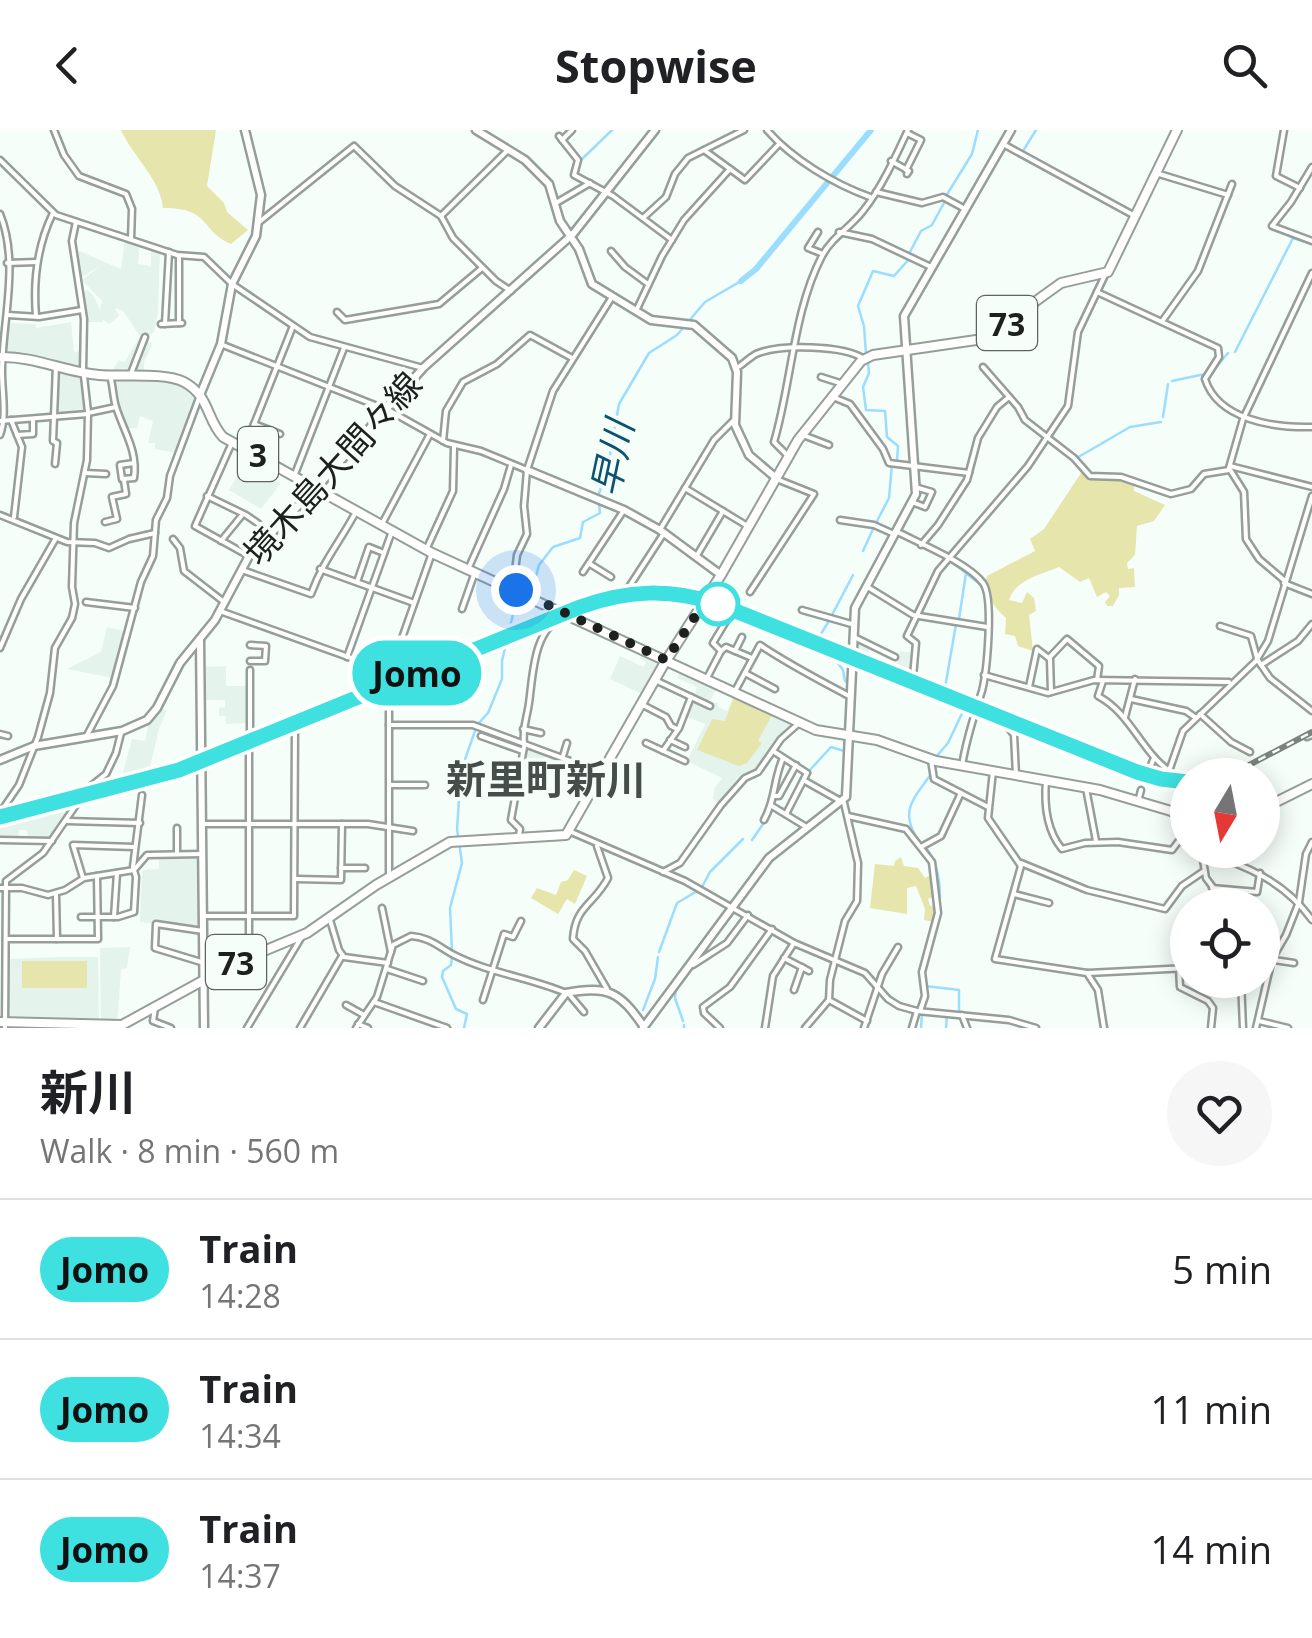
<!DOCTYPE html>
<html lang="en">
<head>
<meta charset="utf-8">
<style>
  :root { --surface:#fff; --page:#f6f6f6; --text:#202124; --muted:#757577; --line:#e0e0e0 }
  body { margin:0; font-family:"Open Sans","Noto Sans JP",sans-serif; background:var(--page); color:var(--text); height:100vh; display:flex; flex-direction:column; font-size:38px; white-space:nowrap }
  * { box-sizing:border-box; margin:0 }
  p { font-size:32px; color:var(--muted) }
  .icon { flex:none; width:55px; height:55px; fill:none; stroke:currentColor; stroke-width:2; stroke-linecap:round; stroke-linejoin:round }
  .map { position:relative; height:898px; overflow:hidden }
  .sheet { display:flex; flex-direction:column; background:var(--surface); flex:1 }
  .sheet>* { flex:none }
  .badge { padding:0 20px; border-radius:32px; font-size:35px; line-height:65px }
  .needle { width:65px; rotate:190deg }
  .controls { position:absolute; left:1170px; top:628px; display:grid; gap:20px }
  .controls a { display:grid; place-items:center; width:110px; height:110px; border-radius:50%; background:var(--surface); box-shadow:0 5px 25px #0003; font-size:50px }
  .you { position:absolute; width:50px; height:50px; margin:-25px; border:8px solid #fff; border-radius:50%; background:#1a73e8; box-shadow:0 0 0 15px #1a73e833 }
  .map>.badge { position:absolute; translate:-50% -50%; box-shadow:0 0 0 5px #fff }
  .round { display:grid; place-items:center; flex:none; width:105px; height:105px; border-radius:52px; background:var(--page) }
  .head { display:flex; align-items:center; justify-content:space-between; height:170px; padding:0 40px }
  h1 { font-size:48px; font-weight:700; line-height:75px }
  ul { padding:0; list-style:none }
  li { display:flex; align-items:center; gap:30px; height:140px; padding:0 40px; border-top:2px solid var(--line) }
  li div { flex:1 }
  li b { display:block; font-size:38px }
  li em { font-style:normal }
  li .badge { min-width:110px; font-weight:700; text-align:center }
  header { display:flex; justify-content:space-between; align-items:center; height:130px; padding:0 40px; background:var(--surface); font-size:45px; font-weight:700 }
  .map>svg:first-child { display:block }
</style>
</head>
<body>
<header><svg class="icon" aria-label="back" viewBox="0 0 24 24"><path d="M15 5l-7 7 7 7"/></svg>Stopwise<svg class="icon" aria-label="search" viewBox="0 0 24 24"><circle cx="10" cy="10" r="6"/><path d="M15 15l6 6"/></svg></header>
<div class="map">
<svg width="1312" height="898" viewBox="0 0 1312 898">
  <rect width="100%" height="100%" fill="#f6fefa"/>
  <!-- built -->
  <g fill="#e4f4ed">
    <polygon points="125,108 140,112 138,134 151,136 151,119 160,120 158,183 154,202 146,208 152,215 144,232 144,244 111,242 119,230 125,232 140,206 123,181 115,178 119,186 109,194 102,189 103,192 85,192 81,162 87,160 94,166 100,180 102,171 82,150 100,136 81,148 75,119 121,139"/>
    <polygon points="71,192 74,222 82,221 81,239 5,224 9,193 36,194 36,198"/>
    <polygon points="57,240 83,245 86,283 55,286"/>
    <polygon points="113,249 173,251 185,255 197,266 177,323 155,319 155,313 148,313 153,291 140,286 137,298 127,298 117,275"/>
    <polygon points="252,326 278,339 273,349 281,353 261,379 229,360 238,345 248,351"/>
    <polygon points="107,497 127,502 113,548 67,539 101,522"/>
    <polygon points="856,509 871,516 865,531 894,542 900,521 914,523 911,548 968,569 974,575 973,578 855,531"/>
    <polygon points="643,522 660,530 661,534 644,565 610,549 620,526 644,537 646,532 640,529"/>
    <polygon points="226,536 226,556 248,556 247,593 226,594 226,586 219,586 219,578 225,577 225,570 204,570 203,537"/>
    <polygon points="680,540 718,557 708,573 718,573 718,577 727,581 735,564 796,594 782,607 756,642 746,646 721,674 713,669 714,659 722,648 687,631 705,594 687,587 697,557 677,548"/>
    <polygon points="159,578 167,580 159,599 149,641 154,635 171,637 201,627 201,635 160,651 84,669 87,664 120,654 132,609 145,611 149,591"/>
    <polygon points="527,618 575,631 598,642 594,654 572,644 568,649 520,634"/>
    <polygon points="80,665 52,709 28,709 27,700 19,700 18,709 0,709 0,685"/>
    <polygon points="159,725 200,727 201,799 140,792 142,740 159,739"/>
    <polygon points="130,817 127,838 121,839 118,885 115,893 101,894 100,818"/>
    <polygon points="58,827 98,827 99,894 7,889 8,829"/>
  </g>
  <!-- green -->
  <g fill="#e6e5ab">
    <path d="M 121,0 L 216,0 L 207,56 L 224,73 L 227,82 L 248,100 L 231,114 C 199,100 212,78 163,78 C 160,48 133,27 121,0 Z"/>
    <path d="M 1083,340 L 1090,349 L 1120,348 L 1134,354 L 1134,361 L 1165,375 L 1154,391 L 1137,396 L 1135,425 L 1127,433 L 1128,439 L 1134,438 L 1135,457 L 1119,458 L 1119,465 L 1113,476 L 1107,476 L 1105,472 L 1110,466 L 1106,462 L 1097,467 L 1089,448 L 1080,452 L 1059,437 C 1040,445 1016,449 1009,470 L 1022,473 L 1027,462 L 1034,468 L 1036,481 L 1029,485 L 1033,521 L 1018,516 L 1015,506 L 1005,504 L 1006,488 C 994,477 983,464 987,446 L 1035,421 L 1030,409 L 1044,399 Z"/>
    <polygon points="735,564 773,583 758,611 762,613 747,633 739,636 697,620 712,589 725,591"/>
    <polygon points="901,727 904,736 918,738 925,748 934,743 936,765 928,769 930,776 937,775 935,792 924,790 925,779 916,756 907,758 907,784 870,778 875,734 894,736 895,731"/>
    <polygon points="574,740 587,746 575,774 567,769 558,784 531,768 537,758 556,765 561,752 568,750"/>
    <rect x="22" y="831" width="65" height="27"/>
  </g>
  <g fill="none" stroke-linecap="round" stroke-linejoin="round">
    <!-- stream -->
    <g stroke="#9bddfe" stroke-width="2.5">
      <polyline points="1023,21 1036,0"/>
      <polyline points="580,31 612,0"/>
      <polyline points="946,66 972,24 978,0"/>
      <polyline points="910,122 921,101 932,95 945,71"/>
      <polyline points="906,176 918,156"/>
      <polyline points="903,216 901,187 903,181"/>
      <polyline points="1235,222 1293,108 1312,114"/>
      <polyline points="866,224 864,196 858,176 873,141 894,146 910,128"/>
      <polyline points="903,224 905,250"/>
      <polyline points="868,232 869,243 863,257 866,280 885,281 887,307 898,316 897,330"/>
      <polyline points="1212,242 1228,223"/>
      <polyline points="1172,251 1205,244"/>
      <polyline points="1163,287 1168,254"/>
      <polyline points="1075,329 1130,297 1161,292"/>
      <polyline points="1019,350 1029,337"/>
      <polyline points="598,366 607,342 619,274 649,223 677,205 705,172 741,151"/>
      <polyline points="876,393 889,368 892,334"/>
      <polyline points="863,421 874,397"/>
      <polyline points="953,433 966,443 959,489"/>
      <polyline points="967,444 981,455"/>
      <polyline points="521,460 535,450 539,435 553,417 580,408 583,392 600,383 599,374"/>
      <polyline points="832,485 853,445"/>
      <polyline points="830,489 818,509 831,516"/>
      <polyline points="830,522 843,540 845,551 849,553"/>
      <polyline points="945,558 956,494"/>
      <polyline points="944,561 966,572"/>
      <polyline points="936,627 948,613 966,575"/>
      <polyline points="809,641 831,617 844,621"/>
      <polyline points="775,675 786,680"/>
      <polyline points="768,686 772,679"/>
      <polyline points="827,686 842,675"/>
      <polyline points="752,710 763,694"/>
      <path d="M 920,713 C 898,681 913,670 931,644"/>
      <path d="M 925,716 C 948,747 940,786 930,820"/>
      <polyline points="702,757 710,742 743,709"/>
      <polyline points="452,822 450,778 462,733 457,699 461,641 477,595 488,583 502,549 502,531 517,467"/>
      <polyline points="659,822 677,773 699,760"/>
      <polyline points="452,827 451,835 443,841 442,847 456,879 467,884 464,898"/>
      <polyline points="926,834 929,823"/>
      <polyline points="925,856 959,860 959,882"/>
      <polyline points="676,859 675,868 683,891"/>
      <polyline points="923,877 926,861"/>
      <polyline points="643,880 655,849 658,827"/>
      <polyline points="684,895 684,898"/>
      <polyline points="921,898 922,883"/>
      <polyline points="946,898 947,886"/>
    </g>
    <!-- river -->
    <polyline stroke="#9bddfe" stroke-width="6" points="741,151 756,139 871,0"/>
    <!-- street casing -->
    <g stroke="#969e9a" stroke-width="9">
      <g id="street">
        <polyline points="54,0 64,25 79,46 126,64 132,79 131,109"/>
        <path d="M 767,0 C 792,29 834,54 870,67"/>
        <polyline points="1284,0 1276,46 1300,58"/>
        <polyline points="559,6 578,30 574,45 613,66 672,110"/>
        <polyline points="562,10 572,0"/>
        <polyline points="1003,14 1135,86"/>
        <polyline points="704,20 745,50 779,14"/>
        <polyline points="0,30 56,85 177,125 204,127 232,154 310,207 423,238"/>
        <polyline points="891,31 909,41 907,44"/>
        <polyline points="1312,37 1291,72 1272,96 1312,111"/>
        <polyline points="906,40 921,10 907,3"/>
        <polyline points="1156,43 1228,65"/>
        <polyline points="876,62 922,73 943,67 965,79"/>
        <polyline points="556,73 590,53"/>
        <path d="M 0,84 C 20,133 2,192 2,242 C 2,263 7,286 0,305"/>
        <polyline points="441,86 508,20"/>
        <polyline points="643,88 666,67 675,44 688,28 744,0"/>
        <polyline points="76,92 72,111 84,189 83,241"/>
        <polyline points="258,93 354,16 395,56 441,86 453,108 496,151 511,161"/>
        <polyline points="818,102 808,118 823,124"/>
        <polyline points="839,102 872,109 931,137"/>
        <polyline points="611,121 625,137 648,154"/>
        <polyline points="7,133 37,132"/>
        <path d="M 1097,162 L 1218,218 L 1219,227 L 1205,249 C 1218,290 1274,298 1312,297"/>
        <polyline points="636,181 662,126 684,90 730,39"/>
        <polyline points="337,182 345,190 439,174 482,138"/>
        <polyline points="8,185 39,187 82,180"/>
        <path d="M 36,186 C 33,150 37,116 53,83"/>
        <polyline points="1163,190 1198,141 1232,54"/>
        <polyline points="179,193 179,126"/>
        <polyline points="161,194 182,193"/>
        <polyline points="165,194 169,122"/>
        <polyline points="223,215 390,281 447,313 481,321 527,340"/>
        <polyline points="983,237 1018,277 1025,290 1074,328 1090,346 1121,347 1171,364 1191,359 1204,344 1229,340"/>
        <path d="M 737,238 C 743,234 749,228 756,224 C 779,214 844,215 864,229"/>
        <path d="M 110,245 C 113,256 113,267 116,277 C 124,302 138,321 134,348 L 122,349 L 120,335 L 134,333"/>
        <polyline points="130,246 145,207"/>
        <polyline points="821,247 840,253"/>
        <polyline points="833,267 850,274 883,319 889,333 969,343"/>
        <polyline points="88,283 116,277"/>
        <polyline points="11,290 22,317 14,387"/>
        <polyline points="0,291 88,284"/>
        <polyline points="254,294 280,304"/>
        <polyline points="17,305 33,304 33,290"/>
        <polyline points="803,305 829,315"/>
        <polyline points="443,311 446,281 463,252 497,234 530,205 572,228"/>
        <polyline points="231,315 195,396 249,426"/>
        <polyline points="245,317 293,196"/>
        <path d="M 789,327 L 774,312 C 792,251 793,182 822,126 C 832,107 850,98 863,81 C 881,59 896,26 908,0"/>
        <polyline points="55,334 57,313 53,311 56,236"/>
        <polyline points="1230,336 1312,357"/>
        <polyline points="85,343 106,344"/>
        <polyline points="295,344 344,218"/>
        <polyline points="685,358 749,397"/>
        <polyline points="207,366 246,385 259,394"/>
        <polyline points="912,372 925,377 932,362 915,357"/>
        <polyline points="0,385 67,412 95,413 109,418 129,409 155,403"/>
        <polyline points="840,390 874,395 894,404"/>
        <polyline points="105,392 117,389 112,367 126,364 124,350"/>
        <polyline points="383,392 430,304"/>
        <polyline points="661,398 714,310 733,291"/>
        <path d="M 896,401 C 920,414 967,432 983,453 C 994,468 987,541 982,561 C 974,586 966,609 962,636"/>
        <polyline points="173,409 180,418 184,441 224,472"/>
        <polyline points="221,411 243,384"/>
        <polyline points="921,415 938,395 967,350 978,308 997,277 1009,267"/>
        <polyline points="426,420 453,361 454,316"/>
        <polyline points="696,427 723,381"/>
        <polyline points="590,434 611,447"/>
        <polyline points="469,437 504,359 511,335"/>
        <polyline points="320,439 414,473"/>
        <path d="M 242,440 L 311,464 C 324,429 340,412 357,380"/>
        <polyline points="583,442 624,380"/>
        <polyline points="1285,451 1259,429 1246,409 1244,362 1229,338 1243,289 1312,143"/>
        <polyline points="357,452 369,417 384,423"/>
        <polyline points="1284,453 1312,464"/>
        <polyline points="866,456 913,485 987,497"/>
        <polyline points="513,458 517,425 527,404 524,376 527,340 553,261 612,167"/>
        <polyline points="627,460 664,403"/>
        <polyline points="750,462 814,364 779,350"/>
        <polyline points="86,472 135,478"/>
        <polyline points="511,477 514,464"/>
        <polyline points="462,479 475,442"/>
        <polyline points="802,480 855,495"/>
        <polyline points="220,481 390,542"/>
        <polyline points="1220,496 1251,506 1257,528"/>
        <polyline points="854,507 895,527"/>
        <polyline points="0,518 21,469 56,408"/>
        <polyline points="721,521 713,513 731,483"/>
        <polyline points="721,521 726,517 752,528"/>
        <polyline points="735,521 742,507"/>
        <polyline points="347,527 391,404"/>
        <polyline points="1049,528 1067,509 1099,536 1097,550"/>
        <polyline points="1257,529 1270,548 1312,581"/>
        <polyline points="250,531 265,531 266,516 250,515"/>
        <polyline points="1261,535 1298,511 1312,494"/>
        <polyline points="250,540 250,608"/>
        <polyline points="745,543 775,559"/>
        <polyline points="984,545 1048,563 1094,550 1229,552"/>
        <polyline points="707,548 721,521"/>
        <polyline points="655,550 710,576"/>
        <path d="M 1103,551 L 1098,566 C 1130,583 1140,619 1169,641 L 1183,601 L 1256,531 L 1268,511 L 1312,366"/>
        <polyline points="935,557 913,547 916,513 907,506 938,441 1028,336 1068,276 1078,202 1106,143"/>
        <polyline points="1029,557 1037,519 1050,529 1051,562"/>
        <path d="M 735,561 L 760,515 C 788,534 819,550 849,566"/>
        <polyline points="1131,569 1186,581 1196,588"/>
        <polyline points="641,574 666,587 671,596 677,599"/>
        <polyline points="1200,584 1231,612 1250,622"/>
        <polyline points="1125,587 1135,549"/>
        <polyline points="1003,590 1014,605 1016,645"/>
        <polyline points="389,595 473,595 600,642"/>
        <polyline points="523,599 541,603"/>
        <polyline points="0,604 8,606"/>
        <polyline points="481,606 523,621"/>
        <polyline points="86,607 113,556 141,452 153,426 156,390 167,368 170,346 199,268"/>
        <polyline points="1307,607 1312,605"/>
        <polyline points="670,610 685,617"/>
        <polyline points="646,613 685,631"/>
        <polyline points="249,614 249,827"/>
        <path d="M 524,614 C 522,599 527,588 529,573 C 533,546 533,498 564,487"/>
        <polyline points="663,621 679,598 691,567"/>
        <polyline points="773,621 807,643 786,684"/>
        <polyline points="202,626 388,552"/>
        <polyline points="563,626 567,613"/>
        <polyline points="931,630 934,649 988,677"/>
        <polyline points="202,633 501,512"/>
        <polyline points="993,641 988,688 1021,736 995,829 1087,843 1098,860 1104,898"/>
        <polyline points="1148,642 1154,628"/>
        <path d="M 1046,650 C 1044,674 1047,701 1062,719 L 1085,713 L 1118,712 L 1172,720 L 1178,712 L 1188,708"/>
        <polyline points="805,651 844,673 858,733 857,771 845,791 830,850 829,870 805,898"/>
        <polyline points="390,655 425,655"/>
        <polyline points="1086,658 1096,711"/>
        <polyline points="774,666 779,666 796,635"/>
        <polyline points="1138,672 1141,660"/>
        <polyline points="772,676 808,698"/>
        <polyline points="0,683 19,655 38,607 50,563 55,518 72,488 75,474 72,457 74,393 87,330 88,282 84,246"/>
        <polyline points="1172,683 1188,701"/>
        <polyline points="848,686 906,699 932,732 938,783 922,842 925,866 920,881"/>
        <path d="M 764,690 C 776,669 773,650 783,628"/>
        <polyline points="67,691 140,693"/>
        <polyline points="202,694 368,694 413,701"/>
        <polyline points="569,701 685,751 794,813 865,843 888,869 899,876 917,881 1009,890 1036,898"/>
        <polyline points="519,705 520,699 511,690 524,617"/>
        <polyline points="0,710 52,711"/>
        <path d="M 597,716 L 608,748 C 594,775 575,776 573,809 L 585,821 L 607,859"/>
        <polyline points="921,717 941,706 961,663"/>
        <path d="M 1202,722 C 1246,735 1285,752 1312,790"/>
        <polyline points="177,724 177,698"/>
        <polyline points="1202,724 1206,748 1226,775"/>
        <polyline points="1021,733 1087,760 1165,779 1182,756 1204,741"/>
        <polyline points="341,738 365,738"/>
        <polyline points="663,742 680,733 721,675 745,648 758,642 781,609 798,594"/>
        <polyline points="389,746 389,545 432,423"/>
        <polyline points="83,748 73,715 134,717"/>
        <polyline points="296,749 341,750 342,694"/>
        <polyline points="0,758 22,758 48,765 65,760 84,748 134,740 147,725 202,724"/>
        <polyline points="1212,758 1257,762 1260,743"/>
        <polyline points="56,764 57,809"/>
        <polyline points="1014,764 1049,773"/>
        <polyline points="382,778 391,822"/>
        <polyline points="203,786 294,786 295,597"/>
        <polyline points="81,787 118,787 134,782 136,747 133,737 142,665"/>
        <polyline points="114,787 117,743"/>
        <polyline points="330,790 339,820 344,827 388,833"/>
        <polyline points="6,809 98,809 97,746"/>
        <polyline points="784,828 809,841"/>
        <polyline points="1274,830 1294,833"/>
        <polyline points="201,832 155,818 156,794 203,801"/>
        <polyline points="693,835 727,813 748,785"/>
        <polyline points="1179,838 1180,857 1208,871 1213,878 1211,898"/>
        <polyline points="387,839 423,851"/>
        <polyline points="1088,843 1188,838"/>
        <polyline points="1241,850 1243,898"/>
        <polyline points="794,860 802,837"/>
        <polyline points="568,863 584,882"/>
        <polyline points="483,870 504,804 513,807 521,791"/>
        <polyline points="829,870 867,891"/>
        <polyline points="374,872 447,898"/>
        <polyline points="346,875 364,885"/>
        <polyline points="155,878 153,891 171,898"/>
        <polyline points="962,885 967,898"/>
        <polyline points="1259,891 1288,898"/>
        <polyline points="358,894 368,898"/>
        <polyline points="5,898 6,751 43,723 87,659 106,644 116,623 121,603"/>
        <polyline points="247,898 301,808"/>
        <polyline points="300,898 342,826"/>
        <path d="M 356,898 L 377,867 L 393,815 L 411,806 C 429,807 439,817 454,825 C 489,843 531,848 566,863"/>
        <polyline points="720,898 704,883 703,877 730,857 772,799"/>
        <polyline points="765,898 773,846 794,813"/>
        <polyline points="864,898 882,844 898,817"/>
        <polyline points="912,898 917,881"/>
        <polyline points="1256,898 1272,829 1286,805 1299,772 1306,724 1312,712"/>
      </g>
    </g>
    <!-- secondary casing -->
    <g stroke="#969e9a" stroke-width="11">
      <g id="secondary">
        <polyline points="476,0 525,30 549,54 560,91 579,119 592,154 651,190 694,195 732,228 737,242 735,295 749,325 776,348"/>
        <polyline points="200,265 221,214 232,154 256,106 261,65 245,0"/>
        <polyline points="527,340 624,380 660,400 721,445"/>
        <polyline points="200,509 204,898"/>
        <polyline points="0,630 34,616 122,601 147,590 157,578 180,533 215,490 249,426 320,354 423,238 573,104 655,0"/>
        <path d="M 539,898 L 566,863 C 608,855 620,862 644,897"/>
        <polyline points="643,898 769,728 846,667 855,478 916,364 904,186 1011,0"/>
      </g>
    </g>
    <!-- primary casing -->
    <g stroke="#969e9a" stroke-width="12">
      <g id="primary">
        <path d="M 0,227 C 34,226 65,242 99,245 C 121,247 165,242 184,252 C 210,266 206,289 223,307 L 432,423 L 816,600 L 877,610 L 936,631 L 1100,660 L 1188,686"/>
        <polyline points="1262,679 1312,654"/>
        <polyline points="0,892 122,895 235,833 307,803 376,755 450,712 566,705 664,534 721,445 798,310 861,231 873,225 983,209 1061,153 1108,142 1177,0"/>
      </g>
    </g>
    <!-- street -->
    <use href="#street" stroke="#fff" stroke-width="4"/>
    <!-- secondary -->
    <use href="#secondary" stroke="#fff" stroke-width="6"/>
    <!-- primary -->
    <use href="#primary" stroke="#fff" stroke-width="8"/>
    <!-- rail casing -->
    <g stroke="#7c827f" stroke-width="6">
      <g id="rail">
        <polyline points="1230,645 1312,602"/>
        <path d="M 0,687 L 179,639 L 580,477 C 627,460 671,458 718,474 L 1137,641 L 1161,649 L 1188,652"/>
      </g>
    </g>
    <!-- rail -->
    <use href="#rail" stroke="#f6fefa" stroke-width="2.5" stroke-dasharray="8" stroke-linecap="butt"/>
  </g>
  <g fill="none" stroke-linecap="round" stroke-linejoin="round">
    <!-- line casing -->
    <g stroke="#fff" stroke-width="22">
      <path id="line" d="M 0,687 L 179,640 L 580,477 C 627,460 670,458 718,474 L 1137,642 L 1161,649 L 1188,652"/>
    </g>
    <!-- line -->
    <use href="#line" stroke="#3ee1e0" stroke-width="15"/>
    <!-- walk -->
    <polyline stroke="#1d201f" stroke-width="10" stroke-dasharray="0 18" points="516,460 666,530 706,470 718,474"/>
  </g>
  <!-- markers -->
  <circle fill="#fff" stroke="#3ee1e0" stroke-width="5" cx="718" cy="474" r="20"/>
  <g text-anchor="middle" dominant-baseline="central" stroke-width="8" stroke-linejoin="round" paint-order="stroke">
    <!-- shield labels -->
    <g fill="#f6fefa" stroke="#5e6361" stroke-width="2.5">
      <rect x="977" y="166" width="60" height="54" rx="8"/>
      <rect x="238" y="297" width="40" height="54" rx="8"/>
      <rect x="206" y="805" width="60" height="54" rx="8"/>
    </g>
    <g font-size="32" font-weight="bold" fill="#1d201f">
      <text x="1007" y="193">73</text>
      <text x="258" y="324">3</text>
      <text x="236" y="832">73</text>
    </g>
    <!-- street labels -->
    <g font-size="35" fill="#1d201f" stroke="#f6fefa">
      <text transform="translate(332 338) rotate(-48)">境木島大間々線</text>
    </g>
    <!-- water labels -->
    <g font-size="38" font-style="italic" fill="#0c536e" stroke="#f6fefa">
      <text transform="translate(611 328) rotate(-78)">早川</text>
    </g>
    <!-- quarter labels -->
    <g font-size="40" font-weight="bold" fill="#464d4a" stroke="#f6fefa">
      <text x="546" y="648">新里町新川</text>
    </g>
  </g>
</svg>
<div class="controls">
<a><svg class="needle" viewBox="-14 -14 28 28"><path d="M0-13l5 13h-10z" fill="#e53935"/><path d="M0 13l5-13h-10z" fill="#757577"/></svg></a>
<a><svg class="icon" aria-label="locate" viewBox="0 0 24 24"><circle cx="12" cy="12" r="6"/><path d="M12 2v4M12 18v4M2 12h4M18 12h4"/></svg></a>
</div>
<div class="you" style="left:516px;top:460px"></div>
<b class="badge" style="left:417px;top:543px;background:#3ee1e0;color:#111">Jomo</b>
</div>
<section class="sheet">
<div class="head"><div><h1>新川</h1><p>Walk · 8 min · 560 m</p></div><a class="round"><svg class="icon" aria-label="heart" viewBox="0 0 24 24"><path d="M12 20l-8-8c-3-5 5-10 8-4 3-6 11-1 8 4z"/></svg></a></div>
<ul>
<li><span class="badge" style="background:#3ee1e0;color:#111">Jomo</span><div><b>Train</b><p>14:28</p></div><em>5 min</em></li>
<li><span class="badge" style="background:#3ee1e0;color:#111">Jomo</span><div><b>Train</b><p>14:34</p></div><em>11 min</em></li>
<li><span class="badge" style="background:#3ee1e0;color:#111">Jomo</span><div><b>Train</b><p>14:37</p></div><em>14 min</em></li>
</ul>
</section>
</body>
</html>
